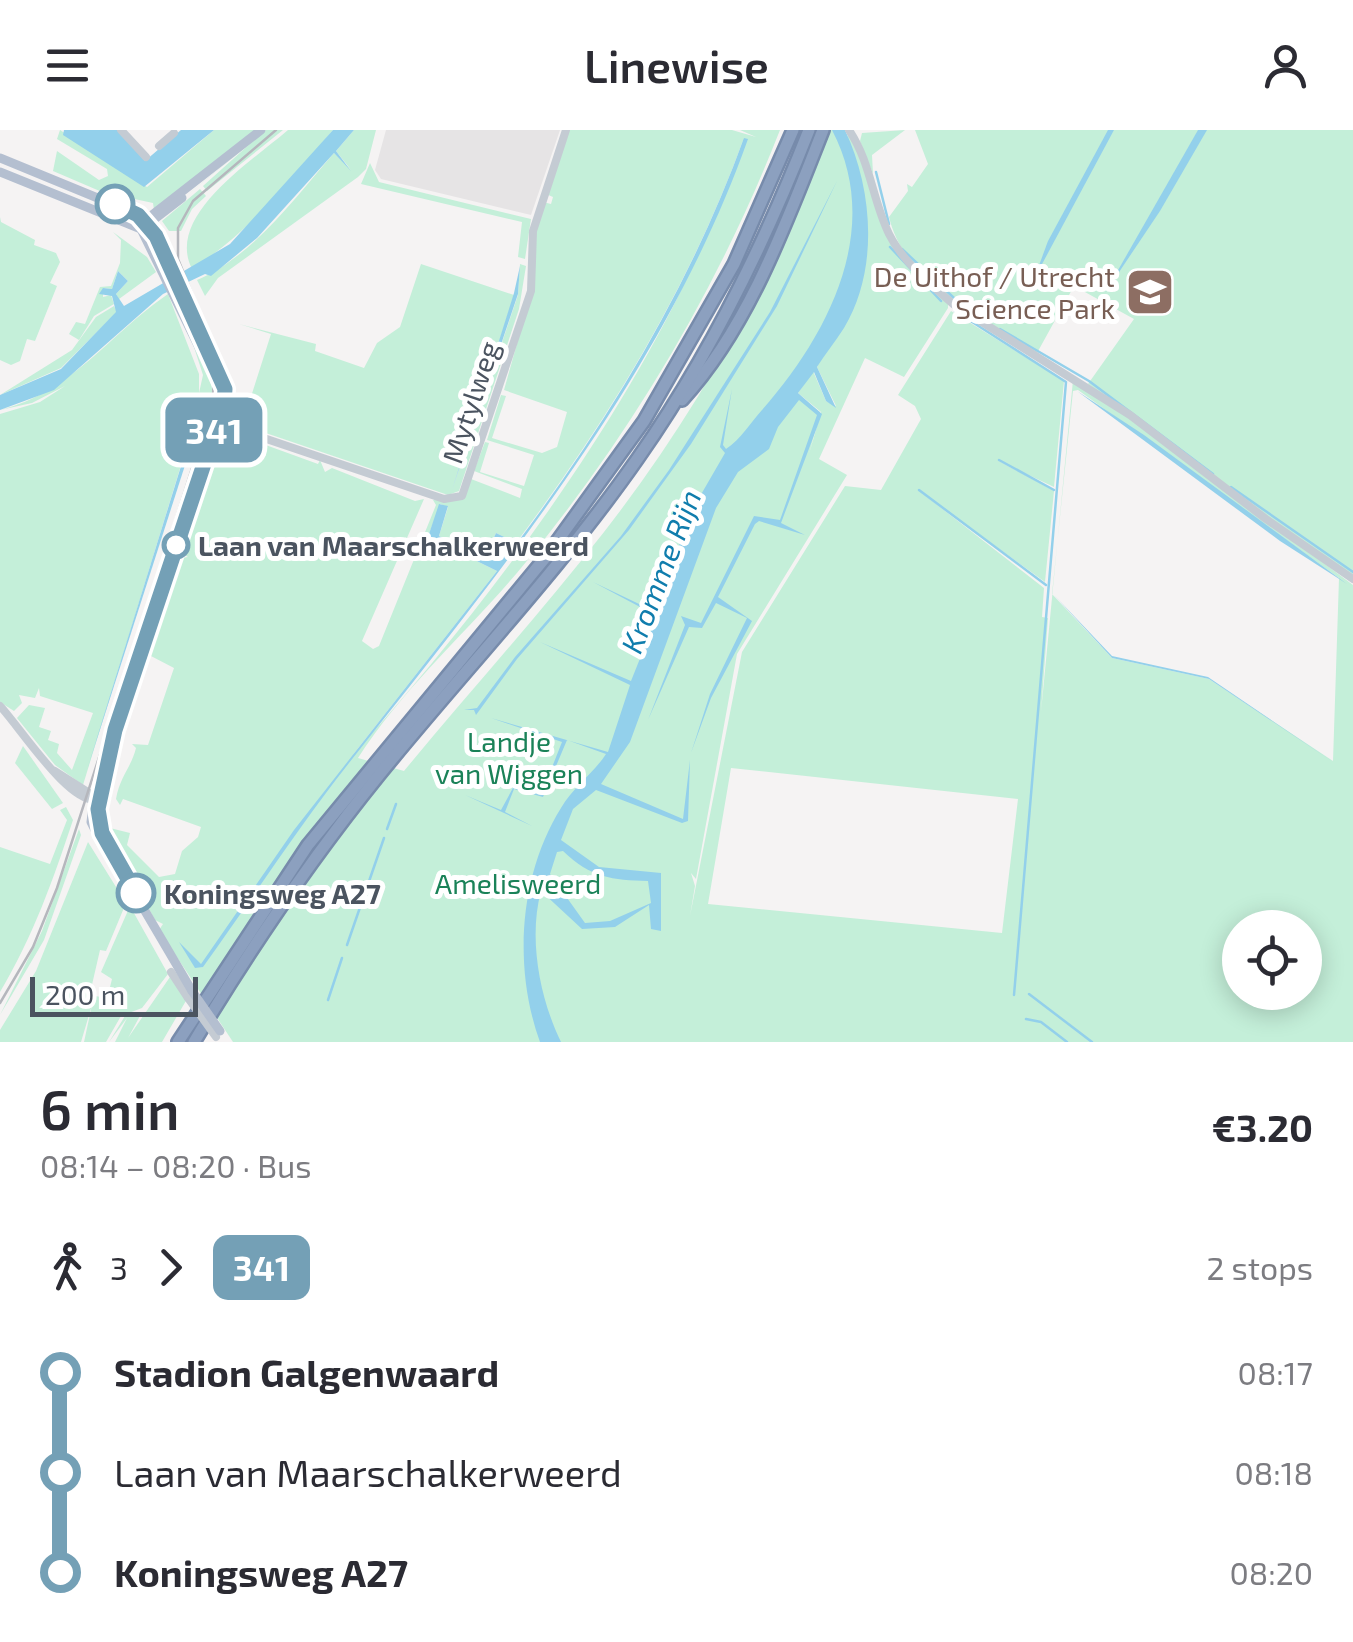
<!DOCTYPE html>
<html lang="en">
<head>
<meta charset="utf-8">
<style>
  :root { --surface:#fff; --page:#f2f2f3; --text:#2b2b33; --muted:#7c7c81 }
  body { margin:0; font-family:"Exo 2",sans-serif; background:var(--page); color:var(--text); height:100vh; display:flex; flex-direction:column; font-size:38px; white-space:nowrap }
  * { box-sizing:border-box; margin:0 }
  p { font-size:32px; color:var(--muted) }
  .icon { flex:none; width:55px; height:55px; fill:none; stroke:currentColor; stroke-width:2; stroke-linecap:round; stroke-linejoin:round }
  .map { position:relative; height:912px; overflow:hidden }
  .details { display:flex; flex-direction:column; background:var(--surface); flex:1 }
  .details>* { flex:none }
  .badge { padding:0 20px; border-radius:15px; font-size:35px; line-height:65px }
  .controls { position:absolute; left:1222px; top:780px; display:grid; gap:20px }
  .controls a { display:grid; place-items:center; width:100px; height:100px; border-radius:50%; background:var(--surface); box-shadow:0 5px 25px #0003; font-size:50px }
  .scale { position:absolute; left:30px; bottom:25px; width:168px; box-sizing:border-box; padding-left:10px; border:5px solid #4b5460; border-top:0; font-size:28px; line-height:35px; white-space:nowrap; color:#4b5460; -webkit-text-stroke:8px #fff; paint-order:stroke }
  .map>.badge { position:absolute; translate:-50% -50%; box-shadow:0 0 0 5px #fff }
  .legs { display:flex; align-items:center; gap:15px; height:110px; padding:0 40px; font-size:32px }
  .legs p { margin-inline-start:auto }
  .summary { display:flex; align-items:center; justify-content:space-between; height:170px; padding:0 40px }
  h1 { font-size:55px; font-weight:600; line-height:75px }
  ul { padding:0 40px; list-style:none }
  li { display:flex; align-items:center; gap:35px; height:100px; font-size:38px }
  li i { display:grid; place-items:center; width:15px; height:100%; margin:0 12px; background:currentColor }
  li i::after { content:''; width:25px; height:25px; margin:-12px; border:8px solid; border-radius:50%; background:var(--surface) }
  li p { margin-inline-start:auto }
  li:first-child i { background:linear-gradient(#0000 50%,currentColor 0) }
  li:last-child i { background:linear-gradient(currentColor 50%,#0000 0) }
  header { display:flex; justify-content:space-between; align-items:center; height:130px; padding:0 40px; background:var(--surface); font-size:45px; font-weight:600 }
  .map>svg:first-child { display:block }
</style>
</head>
<body>
<header><svg class="icon" aria-label="menu" viewBox="0 0 24 24"><path d="M4 6h16M4 12h16M4 18h16"/></svg>Linewise<svg class="icon" aria-label="person" viewBox="0 0 24 24"><circle cx="12" cy="8" r="4"/><path d="M4 21q1-7 8-7t8 7"/></svg></header>
<div class="map">
<svg width="1353" height="912" viewBox="0 0 1353 912">
  <rect width="100%" height="100%" fill="#f5f3f3"/>
  <!-- education -->
  <polygon fill="#e6e4e5" points="386,0 560,0 531,85 381,49 375,40"/>
  <!-- green -->
  <g fill="#c4efd9" fill-rule="evenodd">
    <polygon points="60,0 147,57 214,0 257,0 154,80 153,73 102,62 53,41 58,16 57,21 99,50 108,46 107,39 57,9"/>
    <polygon points="266,0 283,0 207,61 203,56 252,12 181,70"/>
    <path d="M 288,0 L 333,0 C 290,51 249,103 192,139 C 165,86 251,32 288,0 Z"/>
    <path d="M 354,0 L 376,0 L 366,39 L 358,47 L 218,148 L 205,166 L 197,150 C 253,126 294,69 334,23 L 351,40 L 336,21 Z"/>
    <path d="M 568,0 L 732,0 L 756,7 L 740,0 L 780,0 C 719,156 632,303 526,432 C 472,498 404,556 358,628 L 404,641 C 470,561 540,484 604,402 C 699,280 774,143 830,0 L 836,0 C 860,55 860,124 839,181 C 829,208 804,235 789,259 L 820,282 L 809,324 L 821,282 L 798,263 L 813,241 L 826,271 L 836,276 L 817,237 C 844,177 875,144 865,74 C 862,53 847,14 847,0 L 856,12 L 885,100 L 948,173 L 948,178 L 904,247 L 865,228 L 819,329 L 847,345 L 737,524 L 696,749 L 691,743 L 695,756 L 690,786 L 742,522 L 845,356 L 881,360 L 921,289 L 915,276 L 898,265 L 951,181 L 1064,251 L 1054,357 L 997,330 L 1054,361 L 1045,452 L 918,360 L 1044,458 L 1042,487 L 1048,488 L 1041,582 L 1073,250 L 1108,271 L 1353,455 L 1353,912 L 233,912 L 159,800 L 163,794 L 155,790 L 101,692 L 112,665 L 107,684 L 110,698 L 130,703 L 127,715 L 159,747 L 175,744 L 182,721 L 198,707 L 201,697 L 123,669 L 120,675 L 116,669 C 120,646 131,638 136,618 L 132,614 L 148,615 L 174,538 L 149,525 L 181,428 L 188,427 L 183,424 L 224,300 L 318,334 L 320,330 L 325,342 L 332,338 L 415,371 L 424,369 L 362,511 L 373,519 L 379,516 L 436,375 L 433,370 L 460,370 L 471,349 L 520,368 L 522,359 L 474,341 L 485,312 L 489,313 L 480,342 L 524,356 L 534,325 L 487,310 L 501,265 L 506,266 L 492,308 L 542,323 L 557,317 L 567,282 L 504,260 L 532,160 L 532,113 L 543,72 L 551,74 L 553,67 L 546,64 ZM 744,8 C 672,231 507,453 352,626 L 497,441 L 428,407 L 440,374 L 448,377 L 439,406 L 479,427 L 485,429 L 496,403 L 516,413 C 609,289 691,154 744,8 ZM 1078,260 L 1339,448 L 1333,631 L 1209,549 L 1112,528 L 1052,464 L 1073,261 ZM 731,638 L 1018,669 L 1002,803 L 708,774 ZM 1240,798 L 1305,798 L 1305,862 L 1240,862 Z"/>
    <polygon points="905,0 872,25 873,44 860,11 862,3"/>
    <path d="M 915,0 L 1353,0 L 1353,448 L 1259,384 L 1088,254 L 1134,189 L 1074,156 L 1037,223 C 983,190 905,154 889,87 L 908,61 L 907,54 L 912,57 L 928,34 Z"/>
    <polygon points="370,33 379,52 531,89 525,129 518,127 522,92 361,54"/>
    <polygon points="200,59 206,66 192,79 181,101 169,101 162,91"/>
    <polygon points="0,87 1,92 35,110 34,115 56,123 60,132 50,153 57,156 35,211 27,209 20,231 11,235 0,230"/>
    <polygon points="113,102 147,127 156,142 119,169 116,164 128,151 118,141 112,159 103,158 103,167 111,165 114,174 94,186 79,210 69,204 76,192 85,194 100,157 111,156 120,133 121,110"/>
    <polygon points="421,134 514,165 452,360 518,165 520,134 526,136 519,179 459,361 448,365 242,295 271,204 239,194 316,214 315,221 364,238 377,213 400,197"/>
    <path d="M 168,164 L 199,244 L 199,263 L 203,245 L 192,211 C 217,253 215,263 209,310 L 200,294 L 206,270 L 197,283 L 83,655 L 55,635 L 17,588 L 29,575 L 45,578 L 39,597 L 51,601 L 48,610 L 59,614 L 57,623 L 72,640 L 93,583 L 40,566 L 39,558 L 35,568 L 19,565 L 22,573 L 14,581 L 0,572 L 0,284 L 40,272 L 65,256 L 32,273 L 0,280 C 71,263 112,202 168,164 Z"/>
    <polygon points="114,176 117,182 61,238 0,265 72,220 96,187"/>
    <polygon points="23,616 63,673 52,679 15,633"/>
    <path d="M 66,677 L 73,690 C 53,750 33,807 0,862 L 0,717 L 50,734 L 67,690 L 60,680 Z"/>
    <polygon points="79,699 81,705 44,810 0,885 42,801"/>
    <polygon points="88,712 126,773 106,821 100,820 91,859 95,866 114,869 108,865 112,849 101,842 130,776 168,844 142,878 121,886 106,912 84,912 92,875 81,912 0,912 0,900 36,841"/>
    <polygon points="170,847 187,869 162,912 115,912 127,888 109,912 125,886 141,884 128,908"/>
  </g>
  <!-- water -->
  <g fill="#93d0eb" fill-rule="evenodd">
    <polygon points="64,0 118,0 145,31 181,0 214,0 144,57 63,5"/>
    <polygon points="333,0 354,0 336,21 351,41 334,23 257,108 211,146 205,144 163,164 54,260 0,280 0,265 61,239 116,182 112,166 99,164 103,158 112,159 118,141 128,151 116,164 124,176 230,114"/>
    <path d="M 832,0 L 845,0 C 873,60 879,140 844,198 C 835,212 825,224 817,237 L 836,278 L 826,271 L 814,242 L 798,263 L 822,284 L 781,393 L 805,405 L 759,391 L 755,394 L 718,467 L 752,491 L 711,568 L 691,623 L 710,564 L 747,488 L 716,473 L 702,498 L 689,497 L 648,590 L 685,495 L 681,486 L 701,493 L 754,386 L 780,390 L 817,285 L 799,270 L 778,297 L 769,319 L 738,342 L 716,378 L 630,612 L 601,654 L 683,689 L 690,630 L 688,691 L 682,693 L 596,660 L 573,679 L 561,710 L 599,737 L 661,743 L 661,801 L 651,799 L 649,775 L 615,797 L 582,799 L 541,761 C 528,809 540,869 561,912 L 540,912 C 513,838 519,745 561,678 C 573,657 593,644 606,624 L 567,610 L 543,667 L 514,659 L 505,682 L 532,696 L 465,665 L 501,680 L 514,656 L 541,665 L 562,612 L 491,588 L 608,622 L 630,555 L 540,512 L 631,551 L 657,486 L 593,452 L 658,483 L 688,387 L 725,323 L 720,317 L 732,259 L 723,315 L 726,319 C 741,309 751,292 762,280 C 828,205 884,99 832,0 ZM 563,721 C 591,748 612,750 648,751 L 651,773 L 610,791 L 585,793 L 550,744 L 557,722 Z"/>
    <polygon points="1108,0 1114,0 1034,149 1048,111"/>
    <polygon points="1198,0 1207,0 1160,81 1105,163"/>
    <path d="M 744,8 L 748,9 C 664,245 502,439 349,633 C 297,699 252,769 203,837 L 195,838 L 179,812 L 201,834 L 294,700 L 497,441 L 428,407 L 439,374 L 448,376 L 439,406 L 479,427 L 485,428 L 496,403 L 517,413 C 610,289 691,154 744,8 Z"/>
    <polygon points="837,51 777,176 691,314 629,400 517,529 476,585 474,580 464,580 477,578 515,527 621,406 669,340 770,182"/>
    <polygon points="520,136 518,164 452,360 514,163"/>
    <polygon points="1077,261 1144,305 1347,454 1280,411"/>
    <polygon points="203,265 206,270 87,640"/>
    <polygon points="1054,465 1112,526 1208,547 1333,632 1209,549 1112,528"/>
  </g>
  <g fill="none" stroke-linecap="round" stroke-linejoin="round">
    <!-- stream -->
    <g stroke="#93d0eb" stroke-width="2.5">
      <polyline points="876,42 889,94"/>
      <polyline points="890,117 941,171"/>
      <polyline points="902,119 955,169"/>
      <polyline points="957,170 981,187"/>
      <polyline points="955,181 1066,252 1014,865"/>
      <polyline points="1000,199 1089,251 1213,344"/>
      <polyline points="999,330 1054,360"/>
      <polyline points="1231,357 1353,442"/>
      <polyline points="919,360 1046,455"/>
      <polyline points="387,699 396,674"/>
      <polyline points="347,815 384,708"/>
      <polyline points="1029,864 1092,912"/>
      <polyline points="328,870 342,828"/>
      <polyline points="1026,889 1041,892 1067,912"/>
    </g>
    <!-- highway casing -->
    <g stroke="#778bab" stroke-width="16">
      <g id="highway">
        <path d="M 682,270 C 749,197 787,91 823,0"/>
        <polyline points="178,912 308,715 545,428 644,291 734,134 793,0"/>
        <path d="M 194,912 C 250,819 311,729 379,645 C 465,539 560,440 638,328 C 709,227 764,115 809,0"/>
      </g>
    </g>
    <!-- minor -->
    <g stroke="#c4cbd3" stroke-width="8">
      <polyline points="121,0 146,27"/>
      <path d="M 849,0 C 871,33 872,69 889,104 C 903,132 930,154 953,174 L 1130,285 L 1266,389 L 1353,449"/>
      <polyline points="159,16 174,3"/>
      <polyline points="216,292 444,369 462,366 531,161 533,101 566,0"/>
      <path d="M 0,576 C 20,597 72,679 99,669 L 55,641"/>
      <polyline points="171,842 188,868"/>
    </g>
    <!-- major -->
    <g stroke="#b4bfd0" stroke-width="9">
      <polyline points="0,28 139,85 170,133 206,215"/>
      <polyline points="0,42 141,99"/>
      <polyline points="143,92 261,0"/>
      <polyline points="143,98 182,68"/>
      <polyline points="94,667 91,692 102,714"/>
      <polyline points="135,764 192,861"/>
      <polyline points="137,766 102,702 97,679 115,600 214,303 219,268 216,252 141,99"/>
    </g>
    <!-- highway -->
    <use href="#highway" stroke="#8ca0bf" stroke-width="11"/>
    <!-- tram -->
    <polyline stroke="#b5b7bd" stroke-width="2.5" points="0,873 33,817 57,758 213,273 214,217 178,129 178,98 193,71 276,0"/>
    <!-- minor-bridge -->
    <polyline stroke="#c4cbd3" stroke-width="8" points="188,868 216,907"/>
    <!-- major-bridge -->
    <polyline stroke="#b4bfd0" stroke-width="9" points="192,861 220,901"/>
  </g>
  <g fill="none" stroke-linecap="round" stroke-linejoin="round">
    <!-- line-1 casing -->
    <g stroke="#fff" stroke-width="22">
      <polyline id="line-1" points="115,74 138,85 156,106 225,259 224,274 115,600 98,679 102,703 136,763"/>
    </g>
    <!-- line-1 -->
    <use href="#line-1" stroke="#74a0b6" stroke-width="15"/>
  </g>
  <!-- icons -->
  <defs>
    <g id="university-square" transform="scale(2.5)"><rect x="-9" y="-9" width="18" height="18" rx="4" fill="#8d6e63" stroke="#fff"/><path d="M0-5L7-2L0 1L-7-2ZM-4 1L0 2.5L4 1V4Q0 6-4 4Z" fill="#fff"/></g>
  </defs>
  <g fill-rule="evenodd">
    <use href="#university-square" x="1150" y="162"/>
  </g>
  <!-- markers -->
  <g fill="#fff" stroke="#74a0b6" stroke-width="5">
    <circle cx="115" cy="74" r="18"/>
    <circle cx="176" cy="415" r="12"/>
    <circle cx="136" cy="763" r="18"/>
  </g>
  <g text-anchor="middle" dominant-baseline="central" stroke-width="10" stroke-linejoin="round" paint-order="stroke">
    <!-- education labels -->
    <g font-size="28" fill="#785e54" stroke="#fff" text-anchor="end">
      <text x="1115" y="146">De Uithof / Utrecht<tspan x="1115" dy="32">Science Park</tspan></text>
    </g>
    <!-- street labels -->
    <g font-size="28" fill="#4b5460" stroke="#fff">
      <text transform="translate(470 272) rotate(-72)">Mytylweg</text>
    </g>
    <!-- stop labels -->
    <g font-size="28" font-weight="bold" fill="#4b5460" stroke="#fff" text-anchor="start">
      <text x="198" y="415">Laan van Maarschalkerweerd</text>
      <text x="164" y="763">Koningsweg A27</text>
    </g>
    <!-- park labels -->
    <g font-size="28" fill="#1a8258" stroke="#fff">
      <text x="509" y="611">Landje<tspan x="509" dy="32">van Wiggen</tspan></text>
      <text x="518" y="753">Amelisweerd</text>
    </g>
    <!-- water labels -->
    <g font-size="30" font-style="italic" fill="#107dad" stroke="#fff">
      <text transform="translate(660 441) rotate(-69)">Kromme Rijn</text>
    </g>
  </g>
</svg>
<div class="controls">
<a><svg class="icon" aria-label="locate" viewBox="0 0 24 24"><circle cx="12" cy="12" r="6"/><path d="M12 2v4M12 18v4M2 12h4M18 12h4"/></svg></a>
</div>
<div class="scale">200 m</div>
<b class="badge" style="left:214px;top:300px;background:#74a0b6;color:#fff">341</b>
</div>
<section class="details">
<div class="summary"><div><h1>6 min</h1><p>08:14 – 08:20 · Bus</p></div><b>€3.20</b></div>
<div class="legs"><svg class="icon" aria-label="walk" viewBox="0 0 24 24"><circle cx="13" cy="4" r="2"/><path d="M13 8l-2 6 4 7M11 14l-3 7M7 12l3-4h3l4 4"/></svg>3<svg class="icon" aria-label="forward" viewBox="0 0 24 24"><path d="M9 5l7 7-7 7"/></svg><b class="badge" style="background:#74a0b6;color:#fff">341</b><p>2 stops</p></div>
<ul>
<li><i style="color:#74a0b6"></i><b>Stadion Galgenwaard</b><p>08:17</p></li>
<li><i style="color:#74a0b6"></i><span>Laan van Maarschalkerweerd</span><p>08:18</p></li>
<li><i style="color:#74a0b6"></i><b>Koningsweg A27</b><p>08:20</p></li>
</ul>
</section>
</body>
</html>
